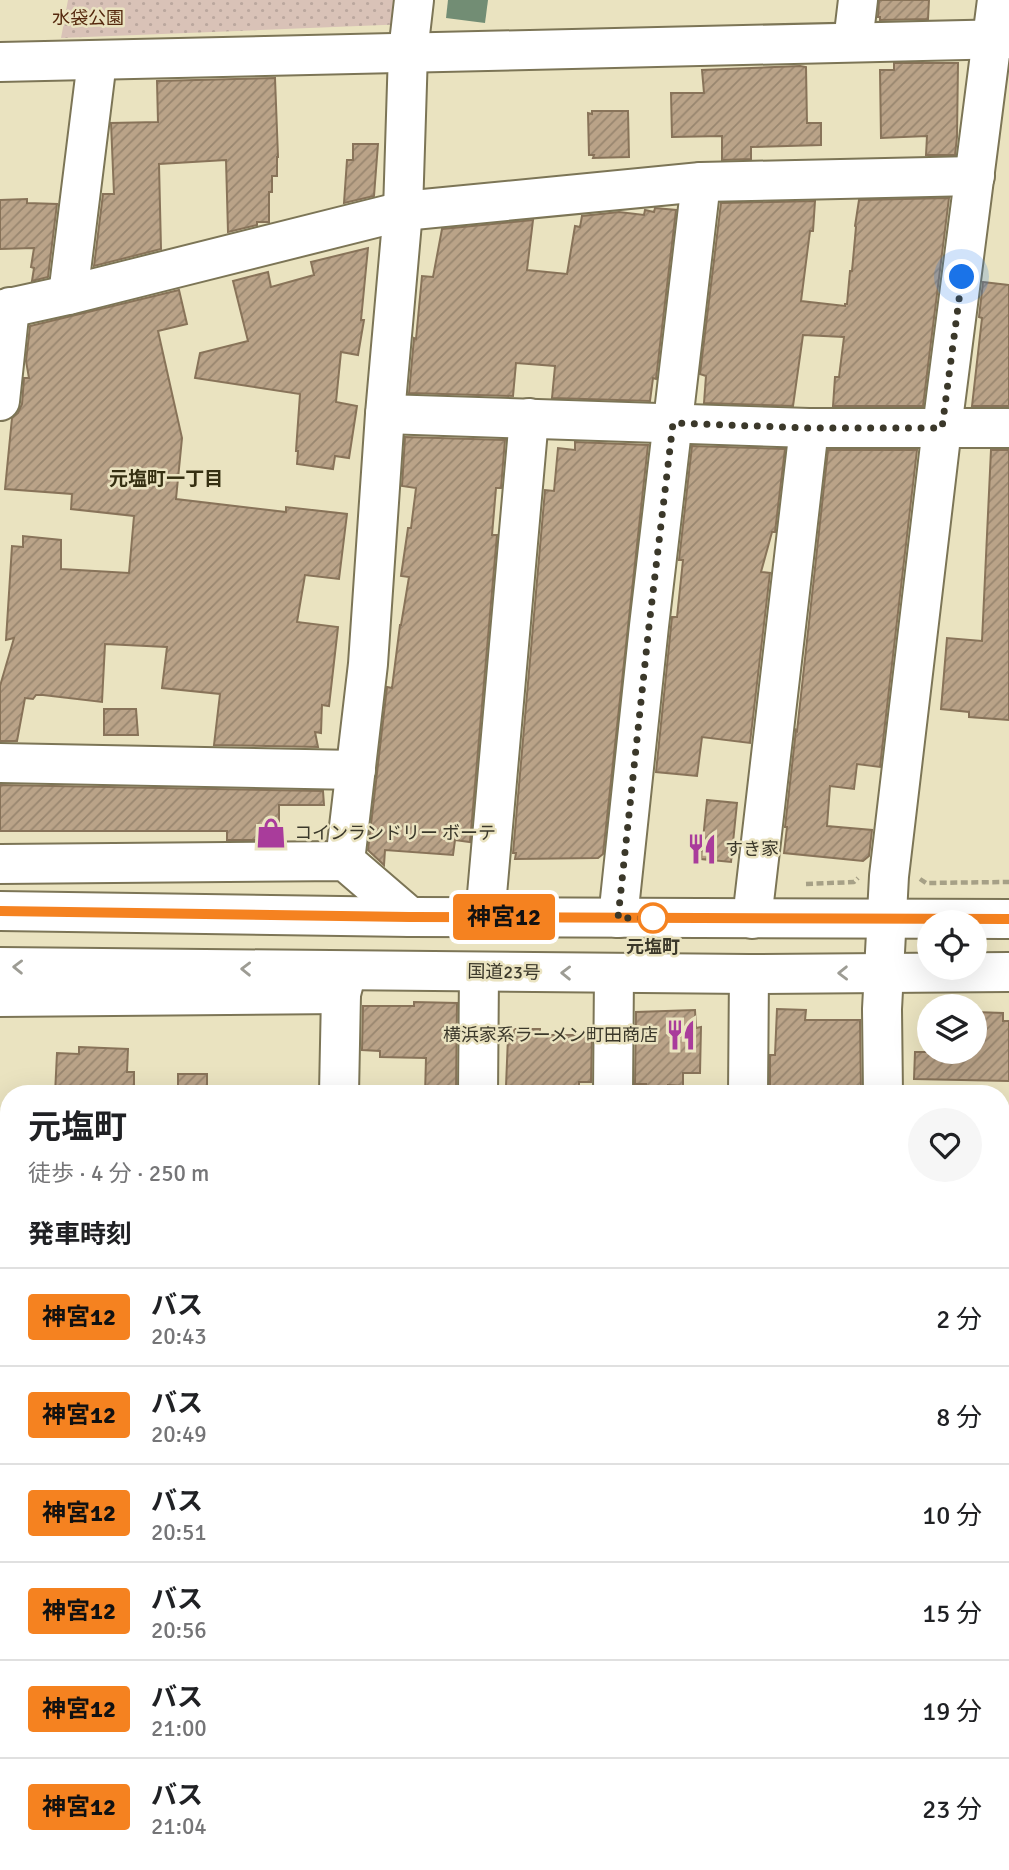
<!DOCTYPE html>
<html lang="ja">
<head>
<meta charset="utf-8">
<style>
  :root { --surface:#fff; --page:#f6f6f6; --text:#202124; --muted:#757577; --line:#e0e0e0 }
  body { margin:0; font-family:Signika,"Noto Sans JP",sans-serif; background:var(--page); color:var(--text); height:100vh; display:flex; flex-direction:column; font-size:26px; white-space:nowrap }
  * { box-sizing:border-box; margin:0 }
  p { font-size:23px; color:var(--muted) }
  .icon { flex:none; width:38px; height:38px; fill:none; stroke:currentColor; stroke-width:2; stroke-linecap:round; stroke-linejoin:round }
  .map { position:relative; flex:1; overflow:hidden }
  .side { position:absolute; left:0px; top:1085px; width:1010px; height:786px; display:flex; flex-direction:column; background:var(--surface); border-radius:28px 28px 0 0; box-shadow:0 7px 28px #0002 }
  .side>* { flex:none }
  .badge { padding:0 14px; border-radius:5px; font-size:24px; line-height:46px }
  .tools { position:absolute; left:917px; top:910px; display:grid; gap:14px }
  .tools a { display:grid; place-items:center; width:70px; height:70px; border-radius:50%; background:var(--surface); box-shadow:0 7px 28px #0002; font-size:35px }
  .you { position:absolute; width:35px; height:35px; margin:-18px; border:5px solid #fff; border-radius:50%; background:#1a73e8; box-shadow:0 0 0 10px #1a73e833 }
  .map>.badge { position:absolute; translate:-50% -50%; box-shadow:0 0 0 4px #fff }
  h2 { padding:0 28px; font-size:26px; line-height:63px }
  .round { display:grid; place-items:center; flex:none; width:74px; height:74px; border-radius:37px; background:var(--page) }
  .headline { display:flex; align-items:center; justify-content:space-between; height:119px; padding:0 28px }
  h1 { font-size:33px; font-weight:700; line-height:52px }
  ul { padding:0; list-style:none }
  li { display:flex; align-items:center; gap:21px; height:98px; padding:0 28px; border-top:2px solid var(--line) }
  li div { flex:1 }
  li b { display:block; font-size:26px }
  li em { font-style:normal }
  li .badge { min-width:77px; font-weight:700; text-align:center }
  .map>svg:first-child { display:block }
</style>
</head>
<body>
<div class="map">
<svg width="1009" height="1870" viewBox="0 0 1009 1870">
  <defs>
    <pattern id="park-dots" width="8" height="8" patternUnits="userSpaceOnUse" patternTransform="scale(1.75)"><rect width="8" height="8" fill="#d9c2b7"/><path d="M2 2h.1M6 6h.1" fill="none" stroke="#bba79e" stroke-width="1.8" stroke-linecap="round"/></pattern>
    <pattern id="building-hatch" width="6" height="6" patternUnits="userSpaceOnUse" patternTransform="scale(1.75)"><rect width="6" height="6" fill="#baa388"/><path d="M-1 1l2-2M0 6l6-6M5 7l2-2" fill="none" stroke="#98866f"/></pattern>
  </defs>
  <rect width="100%" height="100%" fill="#eae3c0"/>
  <!-- park -->
  <g fill="url(#park-dots)">
    <polygon points="68,0 411,0 408,24 61,38"/>
    <rect x="1001" y="1440" width="8" height="65"/>
  </g>
  <!-- water -->
  <polygon fill="#728d74" points="448,0 488,0 485,23 446,18"/>
  <!-- building -->
  <g fill="url(#building-hatch)" stroke="#887359" stroke-width="2">
    <polygon points="879,0 929,0 928,19 880,20 880,17 878,17"/>
    <polygon points="894,63 958,63 957,137 955,155 926,155 927,136 881,138 880,70 894,70"/>
    <polygon points="800,66 806,67 807,123 821,123 821,145 751,147 751,159 722,160 722,136 672,137 671,93 704,93 702,70"/>
    <polygon points="275,78 278,157 277,157 277,176 272,176 272,192 269,192 269,222 257,222 257,225 228,232 226,160 159,164 161,249 94,266 103,194 114,194 111,123 158,122 157,81"/>
    <polygon points="592,111 628,111 629,157 593,158 594,155 589,155 588,113 592,114"/>
    <polygon points="353,144 378,144 374,196 344,203 347,160 353,160"/>
    <polygon points="949,198 923,406 833,406 835,377 839,377 844,337 803,335 793,406 704,403 706,376 700,374 721,203 815,201 813,231 810,231 801,301 845,306 845,304 847,304 850,271 852,271 856,227 855,226 859,200"/>
    <polygon points="27,199 27,203 57,204 48,277 32,281 34,268 31,267 34,248 0,249 0,200"/>
    <polygon points="655,208 676,210 656,379 653,378 650,401 552,398 555,366 516,363 513,396 409,393 414,338 416,339 422,276 433,277 442,229 533,220 527,270 567,274 575,226 580,227 582,216 619,212 644,215 645,210 654,212"/>
    <polygon points="368,248 361,320 364,320 358,355 341,352 336,402 357,406 349,458 335,456 333,469 297,464 298,451 296,451 300,394 195,378 200,353 248,341 233,281 268,272 271,287 314,275 311,262"/>
    <polygon points="983,282 1009,285 1009,406 972,406 982,318 979,317"/>
    <polygon points="179,290 187,324 158,331 182,438 176,499 286,512 286,507 347,514 339,579 305,575 297,622 338,627 329,706 322,705 321,733 315,732 318,747 214,745 220,694 162,688 167,647 105,644 102,702 43,695 36,695 33,699 25,698 17,741 0,741 0,686 14,638 6,640 12,546 23,547 23,536 61,540 61,569 129,573 134,516 71,509 72,494 5,489 12,418 18,413 22,404 24,378 29,378 26,361 30,326"/>
    <polygon points="405,437 505,440 501,488 496,488 492,535 497,535 470,842 455,840 453,855 385,850 384,865 368,850 387,687 392,688 400,625 401,625 409,577 401,576 408,528 411,528 416,488 402,486"/>
    <polygon points="575,442 648,445 603,854 598,858 515,859 516,853 513,853 545,490 554,491 558,448 575,450"/>
    <polygon points="692,446 785,449 775,532 772,532 761,572 770,573 750,743 702,737 697,776 656,772 672,617 677,617 683,560 679,560"/>
    <polygon points="828,450 917,450 880,767 857,764 854,789 830,786 827,826 872,830 869,856 863,861 784,853 787,827 785,827 796,730 797,731"/>
    <polygon points="991,450 1009,450 1009,720 969,717 969,712 941,709 947,638 982,641"/>
    <polygon points="104,709 136,709 138,735 104,735"/>
    <polygon points="0,785 323,791 324,805 279,805 279,840 227,840 227,831 0,831"/>
    <polygon points="707,800 737,803 731,862 701,859"/>
    <polygon points="414,1002 457,1003 456,1094 425,1094 426,1058 380,1057 380,1051 362,1050 363,1006 414,1006"/>
    <polygon points="777,1009 806,1010 805,1020 860,1020 861,1094 790,1092 790,1094 770,1094 770,1055 775,1055"/>
    <polygon points="695,1010 696,1028 701,1027 700,1073 683,1073 683,1086 668,1085 668,1094 646,1094 646,1084 635,1084 636,1012"/>
    <polygon points="975,1012 1003,1013 1003,1021 1009,1021 1009,1081 914,1079 915,1052 975,1052"/>
    <polygon points="514,1029 540,1029 540,1035 592,1035 591,1082 579,1082 579,1094 514,1094 514,1087 506,1086 508,1037 515,1037"/>
    <polygon points="79,1047 128,1049 127,1072 134,1072 134,1094 55,1094 57,1053 79,1054"/>
    <rect x="178" y="1074" width="29" height="20"/>
  </g>
  <g fill="none" stroke-linecap="round" stroke-linejoin="round">
    <!-- minor casing -->
    <g stroke="#7c7556" stroke-width="42">
      <g id="minor">
        <polyline points="853,42 858,0"/>
        <polyline points="0,62 1009,39"/>
        <polyline points="68,295 97,61"/>
        <polyline points="0,310 68,295 403,211 701,182 975,176"/>
        <polyline points="0,401 10,307"/>
        <polyline points="385,414 809,428 1009,428"/>
        <polyline points="0,763 356,770"/>
        <polyline points="345,861 368,664 385,414 403,211 408,52 414,0"/>
        <polyline points="0,864 345,861 410,917"/>
        <polyline points="485,917 529,418"/>
        <polyline points="618,918 649,626 701,182"/>
        <polyline points="752,919 809,428"/>
        <polyline points="0,997 341,994"/>
        <polyline points="339,1094 341,994 347,971"/>
        <polyline points="478,1094 479,972"/>
        <polyline points="613,1094 614,973"/>
        <polyline points="748,1094 749,974"/>
        <polyline points="883,1094 882,1009 889,876 942,428 997,0"/>
        <polyline points="0,1408 9,1409"/>
        <polyline points="1001,1424 1009,1424"/>
        <polyline points="1001,1667 1009,1667"/>
        <polyline points="1001,1794 1009,1794"/>
        <polyline points="328,1870 328,1862"/>
        <polyline points="883,1870 884,1862"/>
      </g>
    </g>
    <!-- highway casing -->
    <g stroke="#7c7556" stroke-width="42">
      <g id="highway">
        <polyline points="0,911 410,917 1009,919"/>
        <polyline points="0,967 749,974 1009,972"/>
      </g>
    </g>
    <!-- path -->
    <g stroke="#a6a086" stroke-width="4.5" stroke-dasharray="7 3.5" stroke-linecap="butt">
      <polyline points="920,879 926,883 1009,882"/>
      <polyline points="806,884 854,882 858,878"/>
    </g>
    <!-- minor -->
    <use href="#minor" stroke="#fff" stroke-width="38"/>
    <!-- highway -->
    <use href="#highway" stroke="#fff" stroke-width="38"/>
  </g>
  <!-- one-way arrows -->
  <defs><path id="oneway-chevron" d="M-2-3.5L2.5 0L-2 3.5" fill="none" stroke-width="1.6" stroke-linecap="round" stroke-linejoin="round" transform="scale(1.75)"/></defs>
  <g stroke="#9d9c94">
    <use href="#oneway-chevron" transform="translate(18 967) rotate(-179)"/>
    <use href="#oneway-chevron" transform="translate(246 969) rotate(-179)"/>
    <use href="#oneway-chevron" transform="translate(566 973) rotate(-179)"/>
    <use href="#oneway-chevron" transform="translate(843 973) rotate(179)"/>
  </g>
  <g fill="none" stroke-linecap="round" stroke-linejoin="round">
    <!-- line casing -->
    <g stroke="#fff" stroke-width="16">
      <polyline id="line" points="0,911 410,917 1009,919"/>
    </g>
    <!-- line -->
    <use href="#line" stroke="#f58220" stroke-width="10"/>
    <!-- walk -->
    <polyline stroke="#3b382a" stroke-width="7" stroke-dasharray="0 12.6" points="653,918 618,918 649,626 673,423 809,428 942,428 962,277"/>
  </g>
  <!-- icons -->
  <defs>
    <g id="shop-bare" transform="scale(2.415)"><path d="M-5-2.5h2.3a2.7 3.5 0 0 1 5.4 0H5L5.5 6h-11ZM-1.5-2.5h3a1.5 2.3 0 0 0-3 0Z" fill="#a93c9b" stroke="#eae3c0" stroke-width="2.5" paint-order="stroke"/></g>
    <g id="restaurant-bare" transform="scale(2.415)"><path d="M-5-6h1v4h1v-4h1v4h1v-4h1v5L-1.5 .5V6h-2V.5L-5-1ZM5-6V6H3V1.5H1.5Q1.5-4 5-6Z" fill="#a93c9b" stroke="#eae3c0" stroke-width="2.5" paint-order="stroke"/></g>
  </defs>
  <g fill-rule="evenodd">
    <use href="#shop-bare" x="271" y="833"/>
    <use href="#restaurant-bare" x="702" y="849"/>
    <use href="#restaurant-bare" x="681" y="1035"/>
  </g>
  <!-- markers -->
  <circle fill="#fff" stroke="#f58220" stroke-width="3.5" cx="653" cy="918" r="14"/>
  <g text-anchor="middle" dominant-baseline="central" stroke-width="5" stroke-linejoin="round" paint-order="stroke">
    <!-- park labels -->
    <g font-size="18" fill="#55280d" stroke="#eae3c0">
      <text x="88" y="18">水袋公園</text>
    </g>
    <!-- poi labels -->
    <g font-size="18" fill="#3b382a" stroke="#eae3c0" text-anchor="start">
      <text x="294" y="833">コインランドリー ボーテ</text>
      <text x="725" y="849">すき家</text>
      <text x="658" y="1035" text-anchor="end">横浜家系ラーメン町田商店</text>
    </g>
    <!-- stop labels -->
    <g font-size="18" font-weight="bold" fill="#3b382a" stroke="#eae3c0">
      <text x="653" y="947">元塩町</text>
    </g>
    <!-- street labels -->
    <g font-size="18" fill="#3b382a" stroke="#eae3c0">
      <text transform="translate(504 972) rotate(1)">国道23号</text>
    </g>
    <!-- neighbourhood labels -->
    <g font-size="19" font-weight="bold" fill="#352f11" stroke="#eae3c0">
      <text x="166" y="479">元塩町一丁目</text>
    </g>
  </g>
</svg>
<div class="tools">
<a><svg class="icon" aria-label="locate" viewBox="0 0 24 24"><circle cx="12" cy="12" r="6"/><path d="M12 2v4M12 18v4M2 12h4M18 12h4"/></svg></a>
<a><svg class="icon" aria-label="layers" viewBox="0 0 24 24"><path d="M12 4l9 5-9 5-9-5zM3 14l9 5 9-5"/></svg></a>
</div>
<div class="you" style="left:962px;top:277px"></div>
<b class="badge" style="left:504px;top:917px;background:#f58220;color:#111">神宮12</b>
<section class="side">
<div class="headline"><div><h1>元塩町</h1><p>徒歩 · 4 分 · 250 m</p></div><a class="round"><svg class="icon" aria-label="heart" viewBox="0 0 24 24"><path d="M12 20l-8-8c-3-5 5-10 8-4 3-6 11-1 8 4z"/></svg></a></div>
<h2>発車時刻</h2>
<ul>
<li><span class="badge" style="background:#f58220;color:#111">神宮12</span><div><b>バス</b><p>20:43</p></div><em>2 分</em></li>
<li><span class="badge" style="background:#f58220;color:#111">神宮12</span><div><b>バス</b><p>20:49</p></div><em>8 分</em></li>
<li><span class="badge" style="background:#f58220;color:#111">神宮12</span><div><b>バス</b><p>20:51</p></div><em>10 分</em></li>
<li><span class="badge" style="background:#f58220;color:#111">神宮12</span><div><b>バス</b><p>20:56</p></div><em>15 分</em></li>
<li><span class="badge" style="background:#f58220;color:#111">神宮12</span><div><b>バス</b><p>21:00</p></div><em>19 分</em></li>
<li><span class="badge" style="background:#f58220;color:#111">神宮12</span><div><b>バス</b><p>21:04</p></div><em>23 分</em></li>
</ul>
</section>
</div>
</body>
</html>
